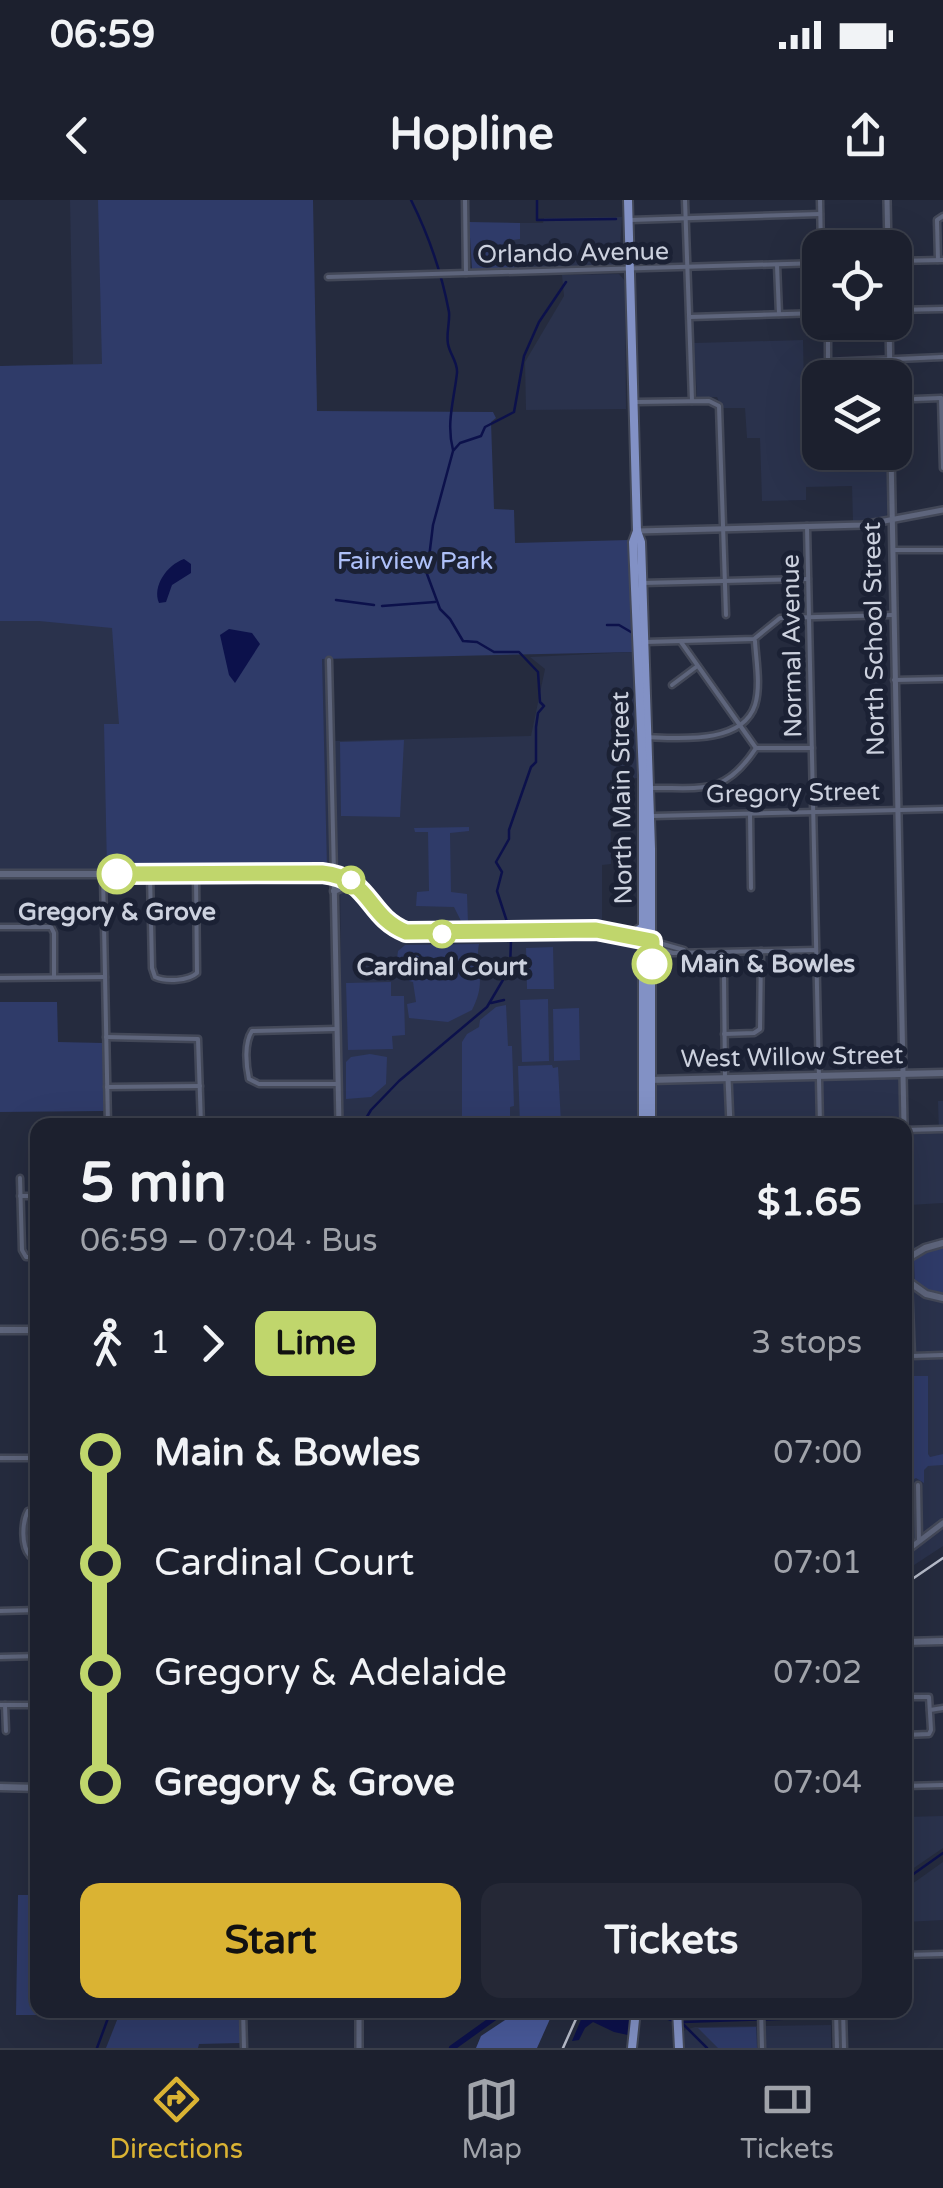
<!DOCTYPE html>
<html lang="en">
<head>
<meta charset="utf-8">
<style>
  :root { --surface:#1c202e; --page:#252836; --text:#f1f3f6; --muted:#a0a3aa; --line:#3a3e4a; --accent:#dab333 }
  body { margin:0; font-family:"Varela Round",sans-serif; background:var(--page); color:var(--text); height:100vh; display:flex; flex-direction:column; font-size:38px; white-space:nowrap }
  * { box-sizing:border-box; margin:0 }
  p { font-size:32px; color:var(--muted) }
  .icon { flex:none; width:55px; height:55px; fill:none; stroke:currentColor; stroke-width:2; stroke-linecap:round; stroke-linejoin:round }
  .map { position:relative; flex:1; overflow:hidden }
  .panel { position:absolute; left:30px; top:918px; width:882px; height:900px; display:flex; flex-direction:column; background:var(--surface); border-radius:20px; box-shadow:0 10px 40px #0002,0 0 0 2px var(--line) }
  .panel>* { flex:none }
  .badge { padding:0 20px; border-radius:15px; font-size:35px; line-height:65px }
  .controls { position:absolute; left:802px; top:30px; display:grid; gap:20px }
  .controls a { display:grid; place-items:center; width:110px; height:110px; border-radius:20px; background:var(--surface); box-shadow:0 10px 40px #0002,0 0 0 2px var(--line); font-size:50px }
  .map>.badge { position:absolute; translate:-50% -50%; box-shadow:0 0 0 5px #fff }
  .legs { display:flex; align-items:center; gap:15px; height:110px; padding:0 50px; font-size:32px }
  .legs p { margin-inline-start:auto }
  .overview { display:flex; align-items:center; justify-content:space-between; height:170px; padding:0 50px }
  h1 { font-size:55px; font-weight:700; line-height:75px }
  .button { display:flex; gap:20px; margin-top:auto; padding:20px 50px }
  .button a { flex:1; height:115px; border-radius:20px; background:var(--accent); color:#111; font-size:40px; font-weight:700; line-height:115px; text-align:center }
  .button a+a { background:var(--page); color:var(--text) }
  ul { padding:0 50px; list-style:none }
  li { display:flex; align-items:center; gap:35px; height:110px; font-size:38px }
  li i { display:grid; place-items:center; width:15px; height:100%; margin:0 12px; background:currentColor }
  li i::after { content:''; width:25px; height:25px; margin:-12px; border:8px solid; border-radius:50%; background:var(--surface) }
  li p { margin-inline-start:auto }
  li:first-child i { background:linear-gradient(#0000 50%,currentColor 0) }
  li:last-child i { background:linear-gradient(currentColor 50%,#0000 0) }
  .status { display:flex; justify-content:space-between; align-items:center; height:70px; padding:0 50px; background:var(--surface); direction:ltr }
  .status svg { height:28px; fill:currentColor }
  header { display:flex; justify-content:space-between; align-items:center; height:130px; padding:0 50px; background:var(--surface); font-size:45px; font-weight:700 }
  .tab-bar { display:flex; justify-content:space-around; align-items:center; height:140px; border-top:2px solid var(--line); background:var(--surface); font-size:28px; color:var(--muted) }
  .tab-bar a { display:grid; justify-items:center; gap:5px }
  .tab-bar .on { color:var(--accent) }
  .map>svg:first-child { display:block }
</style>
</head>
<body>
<div class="status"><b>06:59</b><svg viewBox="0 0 49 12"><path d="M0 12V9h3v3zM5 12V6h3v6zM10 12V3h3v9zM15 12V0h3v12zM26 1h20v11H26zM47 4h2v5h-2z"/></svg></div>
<header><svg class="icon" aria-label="back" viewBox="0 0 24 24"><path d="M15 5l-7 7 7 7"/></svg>Hopline<svg class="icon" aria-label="share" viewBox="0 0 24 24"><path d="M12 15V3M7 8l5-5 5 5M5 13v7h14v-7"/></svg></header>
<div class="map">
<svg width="943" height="1848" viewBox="0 0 943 1848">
  <rect width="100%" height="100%" fill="#252b3e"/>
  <!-- built -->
  <g fill="#2a324c">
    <polygon points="70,0 312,0 323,459 333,459 335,541 531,536 545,469 530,457 634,452 639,578 610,580 611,664 602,665 602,738 635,745 641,753 642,925 342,925 340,669 0,670 0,166 73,164"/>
    <polygon points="622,17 619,63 611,66 514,68 513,39 520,38 520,23 543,23 544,18"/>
    <polygon points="619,74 625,81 626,209 526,210 525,162 564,96 562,75"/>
    <polygon points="803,140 804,187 820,187 820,252 888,253 888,313 885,317 853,322 852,286 806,287 806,300 762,301 760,238 747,238 745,208 722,208 717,197 697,197 694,143"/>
    <polygon points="898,877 901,925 655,925 655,888 659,884"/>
    <polygon points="938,901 943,901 943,1003 910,1005 913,1046 919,1048 943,1039 943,1346 905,1371 905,933 939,932"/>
    <polygon points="943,1616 943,1648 905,1674 905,1617"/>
    <polygon points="943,1662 943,1720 905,1722 905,1689"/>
    <polygon points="831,1825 831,1848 683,1848 683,1831 695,1827"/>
  </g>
  <!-- green -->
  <g fill="#2f3b69">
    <polygon points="98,0 313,0 317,211 493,212 496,218 491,222 494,309 514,310 515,343 629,340 634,452 322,459 327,667 107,670 104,524 119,524 112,428 39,421 0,421 0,166 102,164"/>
    <polygon points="469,22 520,23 520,39 513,40 514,68 472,69"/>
    <polygon points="404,540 400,617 341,616 340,542"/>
    <polygon points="469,627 469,631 450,633 451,692 467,694 468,723 462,723 454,707 416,706 417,692 429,691 428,632 415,632 414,628"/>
    <path d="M 479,744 C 474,771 488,778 472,810 L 448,822 L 409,818 L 407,804 L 416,802 L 413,782 L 409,781 L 408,774 L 392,770 L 396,767 L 398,751 L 405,745 Z"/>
    <polygon points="553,747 554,789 527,789 526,748"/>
    <polygon points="391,782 391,796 404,796 405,835 392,836 393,849 348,850 346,783"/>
    <polygon points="548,799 549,861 522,862 520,800"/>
    <polygon points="0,802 57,802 58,842 103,843 105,911 0,912"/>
    <polygon points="506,805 508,846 512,846 514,906 510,907 510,924 462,925 462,842 467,834 479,827 480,820 496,807"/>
    <polygon points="579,808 580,860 554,861 553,809"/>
    <polygon points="370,854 387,857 386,884 371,897 346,899 346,862 351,857"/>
    <polygon points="552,865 553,868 558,867 561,923 520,925 518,866"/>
    <polygon points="943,1044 943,1095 931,1093 915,1083 914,1058"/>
    <polygon points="905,1176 928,1176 928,1254 930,1257 943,1254 943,1265 928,1266 924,1270 924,1283 916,1278 910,1281 911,1290 905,1290 905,1247 908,1246"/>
    <polygon points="18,1695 35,1695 38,1810 102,1810 100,1815 16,1815"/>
    <polygon points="241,1813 241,1843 199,1844 198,1848 106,1848 119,1815"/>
    <polygon points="756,1827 757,1848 718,1848 698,1828"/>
  </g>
  <!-- forest -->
  <polygon fill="#485999" points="520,1810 554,1810 537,1848 476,1848 481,1836"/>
  <!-- water -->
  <g fill="#0c114b">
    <path d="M 184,359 L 191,364 L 191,373 L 172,385 L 166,402 L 159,403 C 152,386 167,365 184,359 Z"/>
    <polygon points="229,429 252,433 260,444 235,483 229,475 220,435"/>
    <polygon points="585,1810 626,1812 631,1819 628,1835 614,1832 593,1822 585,1828 579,1840 572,1841"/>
  </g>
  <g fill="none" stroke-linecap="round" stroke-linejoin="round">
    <!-- stream -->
    <g stroke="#0c114b" stroke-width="2.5">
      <path d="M 411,0 C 428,34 442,75 449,112 C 450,123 446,133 448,144 C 450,155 458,162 457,173 C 454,200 446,223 453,250"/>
      <polyline points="537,0 537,20 616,19"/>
      <polyline points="336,400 374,405"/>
      <polyline points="382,406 435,402"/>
      <polyline points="607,425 619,425 631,432"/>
      <polyline points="509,728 497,691 502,672 496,662 509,639 509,630 531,567 536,562 536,527 538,513 544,506 540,502 538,472 519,452 494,452 477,442 463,441 450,419 440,409 427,374 433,325 453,251 460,243 481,236 485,227 514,212 524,156 539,122 566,82"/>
      <polyline points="491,803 504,800"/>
      <polyline points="362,925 371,910 399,881 487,807 510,768 511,740"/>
      <polyline points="905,1680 943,1653"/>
      <polyline points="682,1822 835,1817 855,1810"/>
      <polyline points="683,1824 707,1848"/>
      <polyline points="97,1848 111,1810"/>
    </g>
    <!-- river -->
    <g stroke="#0c114b" stroke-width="6">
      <polyline points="648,1810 679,1821"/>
      <polyline points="452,1848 505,1810"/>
    </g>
    <!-- minor casing -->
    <g stroke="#434858" stroke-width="9">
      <g id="minor">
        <polyline points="465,0 466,73"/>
        <polyline points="685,0 692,201"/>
        <polyline points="820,0 821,48"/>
        <polyline points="630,20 820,14"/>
        <polyline points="938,60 937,20 943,16"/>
        <polyline points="895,61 943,60"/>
        <polyline points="777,65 779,114"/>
        <polyline points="328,77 820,63"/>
        <polyline points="895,110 943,109"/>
        <polyline points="690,117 820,113"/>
        <polyline points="828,122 828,178"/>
        <polyline points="828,162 943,157"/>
        <polyline points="941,198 943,268"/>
        <polyline points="915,199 941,198"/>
        <polyline points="635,202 709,201 719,206 726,415"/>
        <polyline points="807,326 820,925"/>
        <polyline points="893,350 943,350"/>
        <polyline points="642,383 808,379"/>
        <polyline points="645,442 754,439 780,418 892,415"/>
        <polyline points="681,442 756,548"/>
        <polyline points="329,460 334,675"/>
        <polyline points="894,480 943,479"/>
        <polyline points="672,485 696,467"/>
        <path d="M 646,537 C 678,538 742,545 755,505 C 761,486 756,460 755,441"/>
        <path d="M 648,588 C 701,587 724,597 756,548 L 812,548"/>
        <polyline points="750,614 751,688"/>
        <polyline points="653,616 943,609"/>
        <path d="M 150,674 L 152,768 L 155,777 C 166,782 188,781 197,773 L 196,676"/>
        <polyline points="103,675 108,925"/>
        <polyline points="0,727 51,727 54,733 54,777"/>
        <polyline points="652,741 684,750"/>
        <polyline points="644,744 673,753 816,750"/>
        <polyline points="724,777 725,878"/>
        <polyline points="0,778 105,777"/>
        <path d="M 336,829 L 252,831 C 244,843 246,865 249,879 L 259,884 L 338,884"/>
        <polyline points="724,834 754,833 760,829 761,751"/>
        <polyline points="106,837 198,839 201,925"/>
        <polyline points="107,887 200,886"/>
        <polyline points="905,930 943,929"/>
        <polyline points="20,978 22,1050 26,1057 38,1057"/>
        <polyline points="20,996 38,996"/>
        <polyline points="909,1083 912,1156 943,1155"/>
        <polyline points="0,1258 38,1258"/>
        <polyline points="918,1285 919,1341"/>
        <path d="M 38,1308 L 28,1311 C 22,1322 21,1346 30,1356 L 38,1357"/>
        <polyline points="0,1411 38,1410"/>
        <polyline points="0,1457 38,1456"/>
        <polyline points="905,1497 929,1497 931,1530 929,1534 905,1535"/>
        <polyline points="0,1505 38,1505"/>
        <polyline points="5,1505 6,1531"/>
        <polyline points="930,1510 943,1508"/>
        <polyline points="905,1586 943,1585"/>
        <polyline points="905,1755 943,1754"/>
        <polyline points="243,1810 244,1848"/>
        <polyline points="761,1810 762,1848"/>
        <polyline points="836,1810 837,1848"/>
        <polyline points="843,1810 844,1848"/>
        <polyline points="243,1815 359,1815"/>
      </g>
    </g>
    <!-- tertiary casing -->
    <g stroke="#434858" stroke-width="10">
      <g id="tertiary">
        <polyline points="887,0 888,48"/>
        <polyline points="889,122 890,178"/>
        <polyline points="891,252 904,925"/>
        <polyline points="637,331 863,325 943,310"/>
        <polyline points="334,675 339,925"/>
        <polyline points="728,878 730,925"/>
        <polyline points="905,950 909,1058"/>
        <polyline points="905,1352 943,1323"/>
        <polyline points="359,1810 359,1848"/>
      </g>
    </g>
    <!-- secondary casing -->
    <g stroke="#434858" stroke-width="11">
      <g id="secondary">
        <path d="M 0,674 L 328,674 C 369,681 372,720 408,733 L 597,729 L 652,741"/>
        <polyline points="335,676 354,689 385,726 406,738 594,735 644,744"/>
        <polyline points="334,691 348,685"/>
        <polyline points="649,880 943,873"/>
        <polyline points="905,1060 925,1048 943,1043"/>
        <polyline points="905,1079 926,1094 943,1098"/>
        <polyline points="0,1130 38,1130"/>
        <polyline points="905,1442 943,1441"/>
        <polyline points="0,1587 38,1588"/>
      </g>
    </g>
    <!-- primary casing -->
    <g stroke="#434858" stroke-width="12">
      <g id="primary">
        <polyline points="628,0 637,331 641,342 651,649 651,925"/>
        <polyline points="637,331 633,342 643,575 643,925"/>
        <polyline points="631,735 644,726"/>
        <polyline points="677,1810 679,1848"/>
        <polyline points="632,1848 636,1810"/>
      </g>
    </g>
    <!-- minor -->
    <use href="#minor" stroke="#5e657c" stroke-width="4"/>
    <!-- tertiary -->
    <use href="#tertiary" stroke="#5e657c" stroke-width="5"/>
    <!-- secondary -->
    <use href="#secondary" stroke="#5e657c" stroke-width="6"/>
    <!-- primary -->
    <use href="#primary" stroke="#8291c5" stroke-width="8"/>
    <!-- rail -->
    <g stroke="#b7bcca" stroke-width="2.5">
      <polyline points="905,1384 943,1358"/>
      <polyline points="563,1848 580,1810"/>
    </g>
  </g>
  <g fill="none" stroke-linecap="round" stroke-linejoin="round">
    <!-- line-1 casing -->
    <g stroke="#fff" stroke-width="22">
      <path id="line-1" d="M 117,674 L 322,673 C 372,678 366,716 406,732 L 596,730 L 652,741 L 652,764"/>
    </g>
    <!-- line-1 -->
    <use href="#line-1" stroke="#c0d66c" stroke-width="15"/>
  </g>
  <!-- markers -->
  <g fill="#fff" stroke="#c0d66c" stroke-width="5">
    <circle cx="117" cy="674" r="18"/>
    <circle cx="351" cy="680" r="12"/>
    <circle cx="442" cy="734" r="12"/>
    <circle cx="652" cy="764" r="18"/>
  </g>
  <g text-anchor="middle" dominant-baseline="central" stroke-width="10" stroke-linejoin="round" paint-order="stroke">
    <!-- street labels -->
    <g font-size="25" fill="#ccd1de" stroke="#1b2134">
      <text transform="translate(573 53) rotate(-1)">Orlando Avenue</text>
      <text transform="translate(874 439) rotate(-91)">North School Street</text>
      <text transform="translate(792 446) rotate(-91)">Normal Avenue</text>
      <text transform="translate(793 593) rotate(-1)">Gregory Street</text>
      <text transform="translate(622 598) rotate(-91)">North Main Street</text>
      <text transform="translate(792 857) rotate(-1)">West Willow Street</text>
    </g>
    <!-- park labels -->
    <g font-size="25" fill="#aec0f8" stroke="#1b2134">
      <text x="415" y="361">Fairview Park</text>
    </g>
    <!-- stop labels -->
    <g font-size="25" font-weight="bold" fill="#ccd1de" stroke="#1b2134">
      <text x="117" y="712">Gregory &amp; Grove</text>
      <text x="680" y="764" text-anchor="start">Main &amp; Bowles</text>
      <text x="442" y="767">Cardinal Court</text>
    </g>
  </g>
</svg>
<div class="controls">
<a><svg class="icon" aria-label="locate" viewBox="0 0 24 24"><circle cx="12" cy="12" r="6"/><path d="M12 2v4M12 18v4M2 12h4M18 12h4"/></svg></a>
<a><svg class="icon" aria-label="layers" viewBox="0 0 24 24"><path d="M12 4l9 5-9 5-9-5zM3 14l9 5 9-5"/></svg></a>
</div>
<section class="panel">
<div class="overview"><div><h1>5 min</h1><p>06:59 – 07:04 · Bus</p></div><b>$1.65</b></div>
<div class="legs"><svg class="icon" aria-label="walk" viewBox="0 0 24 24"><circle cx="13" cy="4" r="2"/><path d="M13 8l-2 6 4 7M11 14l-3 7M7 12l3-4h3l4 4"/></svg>1<svg class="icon" aria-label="forward" viewBox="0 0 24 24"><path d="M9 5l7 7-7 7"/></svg><b class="badge" style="background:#c0d66c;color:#111">Lime</b><p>3 stops</p></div>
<ul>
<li><i style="color:#c0d66c"></i><b>Main &amp; Bowles</b><p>07:00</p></li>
<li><i style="color:#c0d66c"></i><span>Cardinal Court</span><p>07:01</p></li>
<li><i style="color:#c0d66c"></i><span>Gregory &amp; Adelaide</span><p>07:02</p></li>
<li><i style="color:#c0d66c"></i><b>Gregory &amp; Grove</b><p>07:04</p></li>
</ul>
<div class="button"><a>Start</a><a>Tickets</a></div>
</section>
</div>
<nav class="tab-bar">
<a class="on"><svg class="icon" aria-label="directions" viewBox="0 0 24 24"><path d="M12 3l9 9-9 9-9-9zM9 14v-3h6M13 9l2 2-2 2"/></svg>Directions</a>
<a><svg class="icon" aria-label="map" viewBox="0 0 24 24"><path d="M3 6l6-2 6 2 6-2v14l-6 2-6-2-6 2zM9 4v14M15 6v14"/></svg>Map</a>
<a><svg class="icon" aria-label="tickets" viewBox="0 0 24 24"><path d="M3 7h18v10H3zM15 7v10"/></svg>Tickets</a>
</nav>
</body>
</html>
